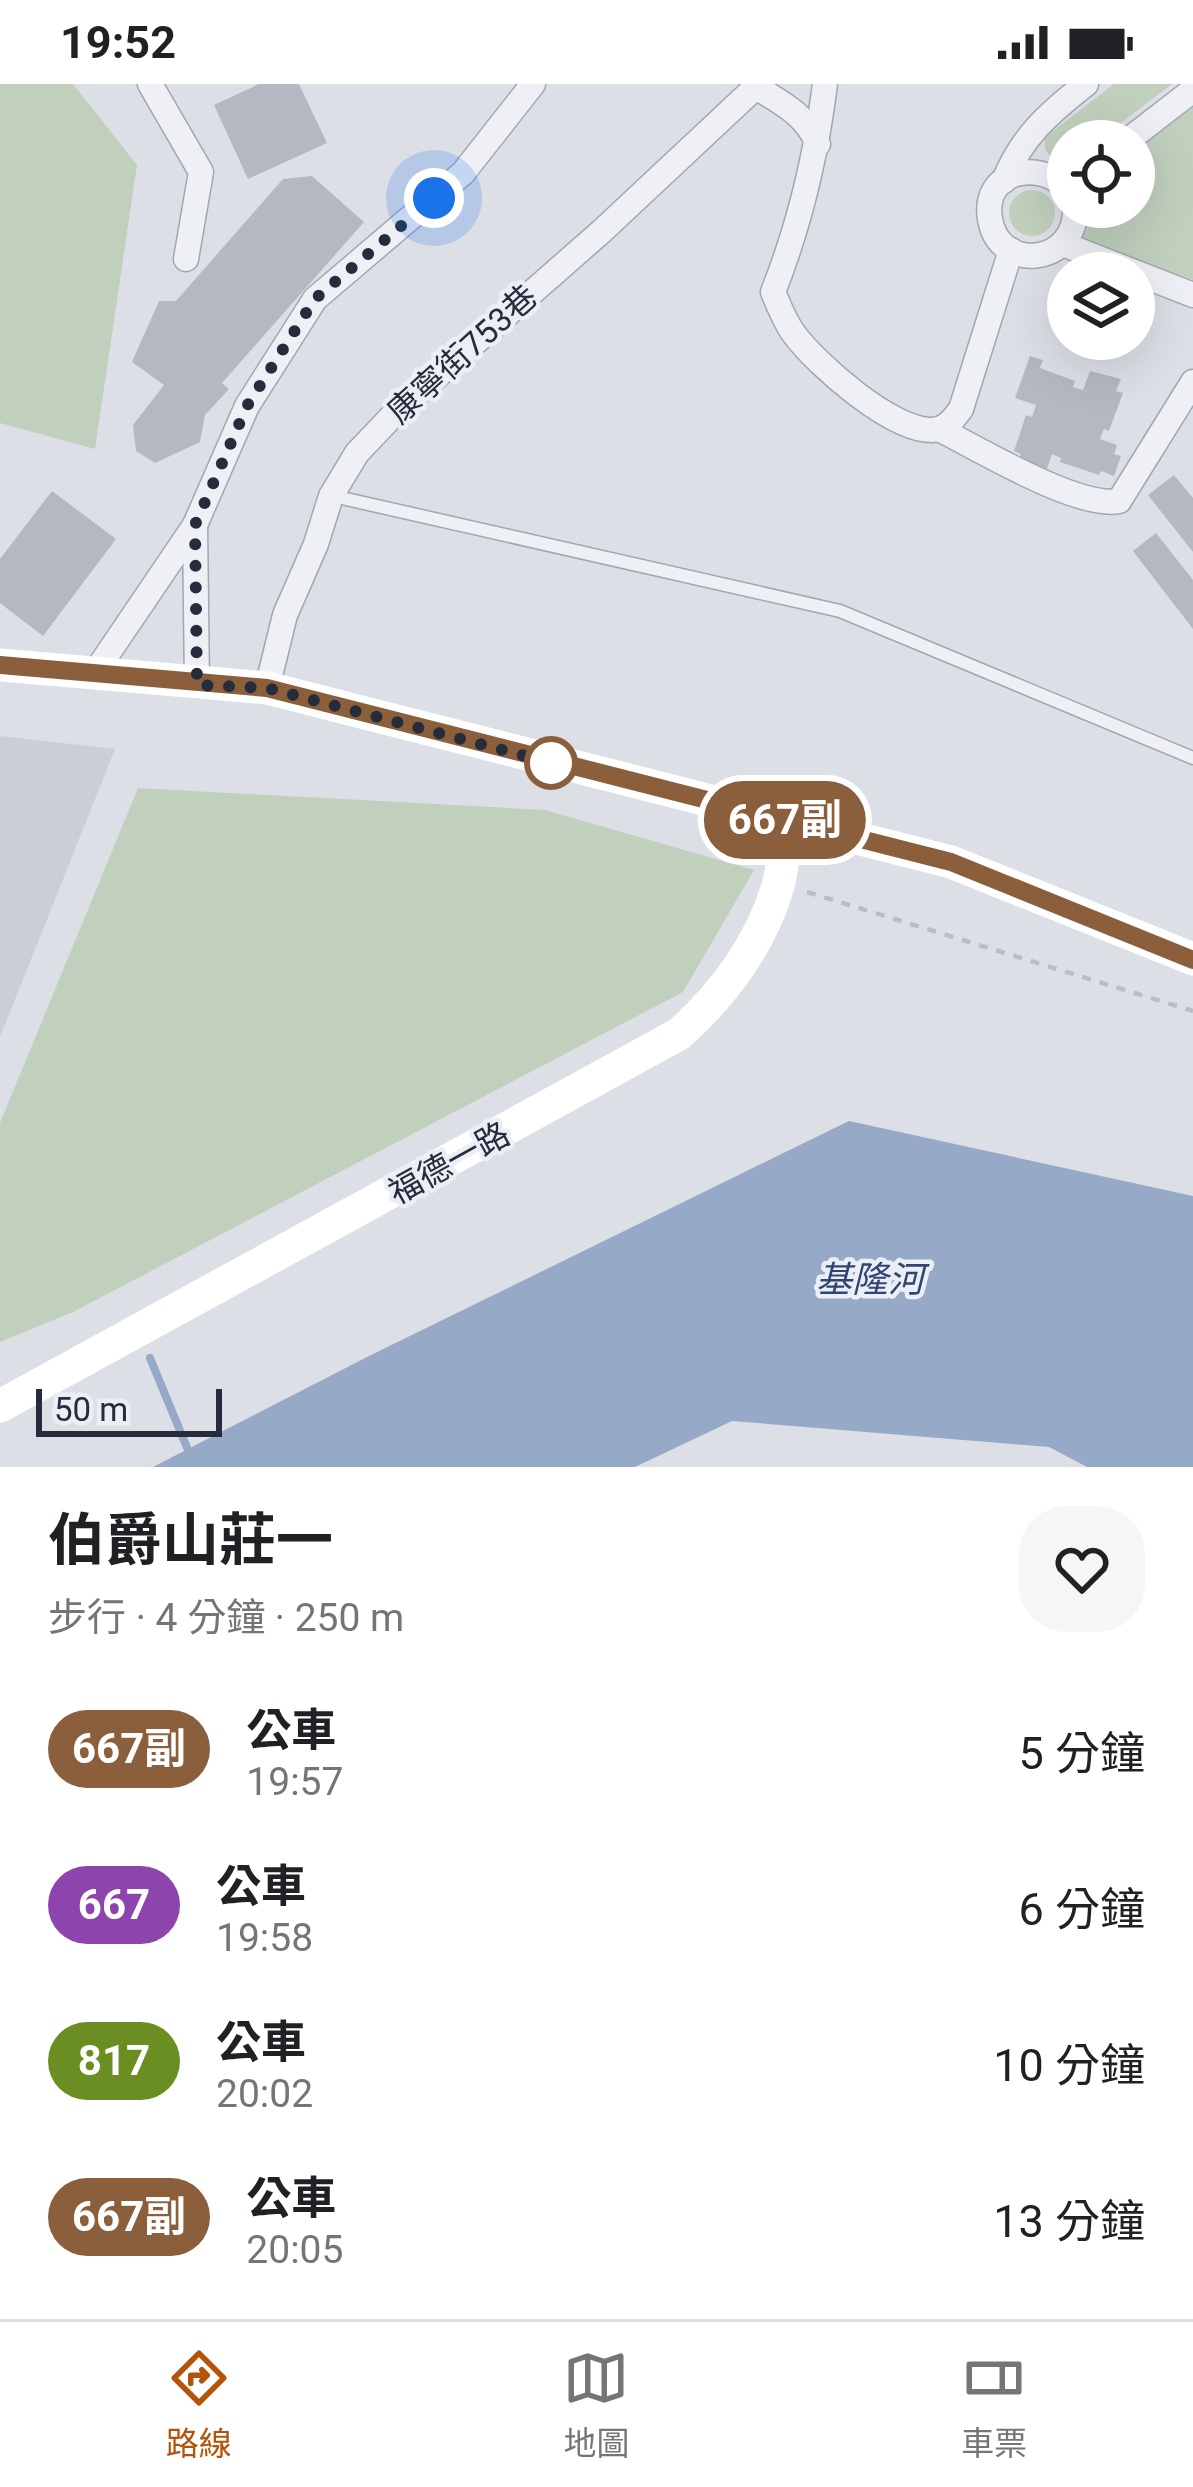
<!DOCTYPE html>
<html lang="zh-TW">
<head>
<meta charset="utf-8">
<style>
  :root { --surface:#fff; --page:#f6f6f6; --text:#202124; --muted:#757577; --line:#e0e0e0; --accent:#b45309 }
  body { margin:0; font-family:Roboto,"Noto Sans TC",sans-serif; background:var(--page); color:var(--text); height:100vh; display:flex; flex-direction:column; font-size:45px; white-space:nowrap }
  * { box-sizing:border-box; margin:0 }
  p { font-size:39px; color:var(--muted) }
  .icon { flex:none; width:66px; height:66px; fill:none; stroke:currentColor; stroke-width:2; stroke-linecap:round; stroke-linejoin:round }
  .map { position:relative; height:1383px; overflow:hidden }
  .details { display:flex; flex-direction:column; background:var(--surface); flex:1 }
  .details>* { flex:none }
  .badge { padding:0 24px; border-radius:39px; font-size:42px; line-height:78px }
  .buttons { position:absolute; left:1047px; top:36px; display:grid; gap:24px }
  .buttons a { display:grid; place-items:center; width:108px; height:108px; border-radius:50%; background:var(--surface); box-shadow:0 12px 48px #0002; font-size:60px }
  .scale { position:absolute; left:36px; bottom:30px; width:186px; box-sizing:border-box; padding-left:12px; border:6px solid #262c3c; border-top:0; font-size:33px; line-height:42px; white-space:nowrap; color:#262c3c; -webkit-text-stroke:9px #ebeef4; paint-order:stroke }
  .you { position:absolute; width:60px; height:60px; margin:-30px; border:9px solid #fff; border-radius:50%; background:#1a73e8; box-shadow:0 0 0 18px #1a73e833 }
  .map>.badge { position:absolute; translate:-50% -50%; box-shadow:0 0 0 6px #fff }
  .round { display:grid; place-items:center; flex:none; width:126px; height:126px; border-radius:48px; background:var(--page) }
  .head { display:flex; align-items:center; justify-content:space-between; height:204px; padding:0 48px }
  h1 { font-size:57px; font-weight:700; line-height:90px }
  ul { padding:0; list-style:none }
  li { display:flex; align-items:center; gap:36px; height:156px; padding:0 48px }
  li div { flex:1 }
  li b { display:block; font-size:45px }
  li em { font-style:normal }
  li .badge { min-width:132px; font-weight:700; text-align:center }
  .status { display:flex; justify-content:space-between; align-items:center; height:84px; padding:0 60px; background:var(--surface); direction:ltr }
  .status svg { height:33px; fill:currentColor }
  .menu { display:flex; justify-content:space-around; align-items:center; height:168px; border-top:3px solid var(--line); background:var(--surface); font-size:33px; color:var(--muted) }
  .menu a { display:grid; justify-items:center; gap:6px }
  .menu .current { color:var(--accent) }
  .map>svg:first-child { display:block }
</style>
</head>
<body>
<div class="status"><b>19:52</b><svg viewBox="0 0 49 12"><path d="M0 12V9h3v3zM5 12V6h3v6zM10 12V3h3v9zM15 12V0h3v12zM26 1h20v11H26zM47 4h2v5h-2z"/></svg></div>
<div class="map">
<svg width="1193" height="1383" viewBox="0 0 1193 1383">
  <rect width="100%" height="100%" fill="#dcdfe6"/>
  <!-- built -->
  <polygon fill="#caced8" points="0,652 115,665 0,953"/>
  <!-- green -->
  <g fill="#c0d0bd">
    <polygon points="0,0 73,0 137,81 95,365 0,339"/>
    <polygon points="1114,0 1172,0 1097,57 1068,57 1068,78 1052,75 1045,65 1045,53"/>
    <polygon points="1193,22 1193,196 1079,154 1087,137 1086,123 1134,123 1134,67"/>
    <circle cx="1032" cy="129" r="23"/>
    <polygon points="138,704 545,726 754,786 683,908 73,1228 0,1258 0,1039"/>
  </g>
  <!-- water -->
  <polygon fill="#96a9c7" points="849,1037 1193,1112 1193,1383 1087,1383 1049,1363 732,1337 635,1383 153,1383 371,1271"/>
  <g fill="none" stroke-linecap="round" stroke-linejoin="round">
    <!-- stream -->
    <polyline stroke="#96a9c7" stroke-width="8" points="150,1274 195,1383"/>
  </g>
  <!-- building -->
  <g fill="#b3b8c3">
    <polygon points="259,0 299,0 327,59 248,95 214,21"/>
    <polygon points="312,92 364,138 222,299 229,305 205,331 200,358 155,379 136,367 133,341 164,301 132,278 159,217 176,217 283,95"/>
    <polygon points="1030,272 1043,276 1040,284 1075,297 1073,303 1083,306 1090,287 1121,295 1116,307 1123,309 1109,347 1104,345 1100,355 1117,361 1114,370 1121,372 1114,392 1101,387 1099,391 1060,378 1061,374 1052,370 1046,387 1016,383 1021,370 1014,367 1026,331 1032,333 1036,321 1015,314"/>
    <polygon points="1174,391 1193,414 1193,468 1148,411"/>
    <polygon points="52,407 116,455 43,552 0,519 0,475"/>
    <polygon points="1156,449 1193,496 1193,545 1133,467"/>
  </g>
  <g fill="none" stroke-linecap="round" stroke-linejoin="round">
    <!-- lane casing -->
    <g stroke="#a2a6b0" stroke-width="15">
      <polyline id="lane" points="333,412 840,527 1193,674"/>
    </g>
    <!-- street casing -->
    <g stroke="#a2a6b0" stroke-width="27">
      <g id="street">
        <polyline points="150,0 201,88 186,175"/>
        <path d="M 825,0 C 816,72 800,140 773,208 C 779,222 785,238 794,250 C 817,281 892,347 932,346 C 945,346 953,336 961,325 L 1011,166"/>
        <path d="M 756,3 C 783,20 805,30 818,60"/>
        <polyline points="1127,57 1193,6"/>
        <path d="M 1004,97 C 1021,53 1050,28 1086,0"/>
        <path d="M 1068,105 C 1038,74 982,87 990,135 C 999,190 1078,181 1075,123"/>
        <polyline points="1063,160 1193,211"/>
        <path d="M 939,345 C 979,365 1078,425 1119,417 L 1193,298"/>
        <polyline points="195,441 197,601"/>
        <polyline points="94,590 195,441 247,322 315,215 463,89 533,0"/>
        <polyline points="267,604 285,531 316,460 331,412 357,369 397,327 602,147 759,0"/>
      </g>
    </g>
    <!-- path -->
    <polyline stroke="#bbbdc5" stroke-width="4.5" stroke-dasharray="9 9" stroke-linecap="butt" points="807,808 1193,927"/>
    <!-- lane -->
    <use href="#lane" stroke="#eff0f5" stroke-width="12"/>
    <!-- street -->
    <use href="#street" stroke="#eff0f5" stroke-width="24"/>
    <!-- secondary -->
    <g stroke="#fff" stroke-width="33">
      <polyline points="0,581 267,604 951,778 1193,875"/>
      <path d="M 0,1322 L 679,950 C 723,911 761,860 778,802 C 784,782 783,758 786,736"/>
    </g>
  </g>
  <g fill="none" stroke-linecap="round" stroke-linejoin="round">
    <!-- line casing -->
    <g stroke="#fff" stroke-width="27">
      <polyline id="line" points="0,581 267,604 951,778 1193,876"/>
    </g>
    <!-- line -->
    <use href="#line" stroke="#8b5e3c" stroke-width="18"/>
    <!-- walk -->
    <polyline stroke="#262c3c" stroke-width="12" stroke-dasharray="0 21.6" points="434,114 315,215 247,322 195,441 197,601 267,604 556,680 551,679"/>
  </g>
  <!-- markers -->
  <circle fill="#fff" stroke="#8b5e3c" stroke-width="6" cx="551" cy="679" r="24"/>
  <g text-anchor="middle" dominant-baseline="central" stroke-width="9" stroke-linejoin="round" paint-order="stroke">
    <!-- street labels -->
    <g font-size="33" fill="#262c3c" stroke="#ebeef4">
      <text transform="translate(462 270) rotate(-42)">康寧街753巷</text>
      <text transform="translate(449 1079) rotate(-29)">福德一路</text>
    </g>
    <!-- water labels -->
    <g font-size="36" font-style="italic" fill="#304670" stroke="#ebeef4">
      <text x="870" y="1196">基隆河</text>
    </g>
  </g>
</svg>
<div class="buttons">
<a><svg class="icon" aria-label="locate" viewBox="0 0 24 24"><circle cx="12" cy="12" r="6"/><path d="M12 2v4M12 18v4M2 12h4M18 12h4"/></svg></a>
<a><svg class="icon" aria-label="layers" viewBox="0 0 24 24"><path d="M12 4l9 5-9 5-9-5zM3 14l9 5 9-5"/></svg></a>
</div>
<div class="scale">50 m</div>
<div class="you" style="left:434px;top:114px"></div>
<b class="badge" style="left:785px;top:736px;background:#8b5e3c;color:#fff">667副</b>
</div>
<section class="details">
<div class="head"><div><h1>伯爵山莊一</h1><p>步行 · 4 分鐘 · 250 m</p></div><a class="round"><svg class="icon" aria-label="heart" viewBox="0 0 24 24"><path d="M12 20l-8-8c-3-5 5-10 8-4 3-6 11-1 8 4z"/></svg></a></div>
<ul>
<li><span class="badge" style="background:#8b5e3c;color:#fff">667副</span><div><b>公車</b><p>19:57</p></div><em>5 分鐘</em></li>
<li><span class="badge" style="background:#8e44ad;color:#fff">667</span><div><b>公車</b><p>19:58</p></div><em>6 分鐘</em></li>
<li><span class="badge" style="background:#6b8e23;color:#fff">817</span><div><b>公車</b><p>20:02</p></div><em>10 分鐘</em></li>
<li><span class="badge" style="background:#8b5e3c;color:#fff">667副</span><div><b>公車</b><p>20:05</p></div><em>13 分鐘</em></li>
</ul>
</section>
<nav class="menu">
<a class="current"><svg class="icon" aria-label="directions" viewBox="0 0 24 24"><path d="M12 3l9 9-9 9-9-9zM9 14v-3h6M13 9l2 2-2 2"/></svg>路線</a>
<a><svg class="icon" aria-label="map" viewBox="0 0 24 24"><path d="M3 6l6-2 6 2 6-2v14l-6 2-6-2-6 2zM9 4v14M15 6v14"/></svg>地圖</a>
<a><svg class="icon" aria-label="tickets" viewBox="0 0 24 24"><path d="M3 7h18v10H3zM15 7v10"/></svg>車票</a>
</nav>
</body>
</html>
